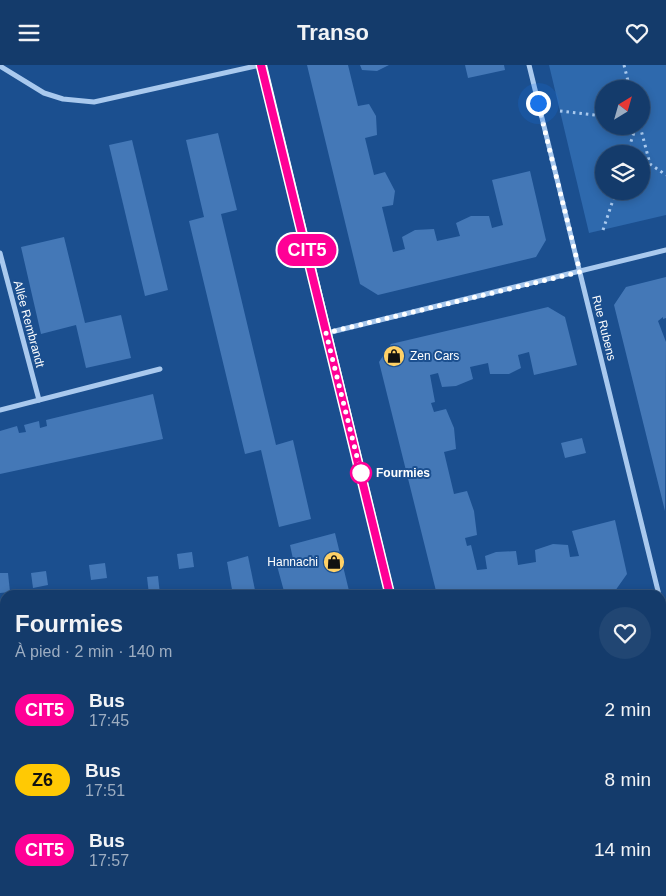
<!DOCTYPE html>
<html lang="fr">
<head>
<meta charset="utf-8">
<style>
  :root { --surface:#143b6b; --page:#214673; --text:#f1f3f6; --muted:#9dadc1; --line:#33557e }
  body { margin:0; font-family:Helvetica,sans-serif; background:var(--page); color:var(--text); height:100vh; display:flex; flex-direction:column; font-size:19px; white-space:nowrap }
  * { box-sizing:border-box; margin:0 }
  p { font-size:16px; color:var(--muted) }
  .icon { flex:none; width:28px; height:28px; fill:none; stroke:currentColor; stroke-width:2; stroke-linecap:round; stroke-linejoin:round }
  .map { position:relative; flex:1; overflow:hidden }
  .panel { position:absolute; left:0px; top:525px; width:666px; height:306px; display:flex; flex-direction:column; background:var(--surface); border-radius:15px 15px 0 0; box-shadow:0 2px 8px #0003,0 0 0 1px var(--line) }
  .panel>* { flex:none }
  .badge { padding:0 10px; border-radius:16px; font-size:18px; line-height:32px }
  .needle { width:32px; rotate:37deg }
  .tools { position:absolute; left:595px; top:15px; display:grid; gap:10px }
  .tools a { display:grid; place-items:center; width:55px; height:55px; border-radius:50%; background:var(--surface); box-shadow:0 2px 8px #0003,0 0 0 1px var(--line); font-size:25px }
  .you { position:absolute; width:25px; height:25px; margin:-12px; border:4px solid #fff; border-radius:50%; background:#1a73e8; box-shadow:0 0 0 8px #1a73e833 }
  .map>.badge { position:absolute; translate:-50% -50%; box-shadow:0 0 0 2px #fff }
  .round { display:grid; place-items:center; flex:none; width:52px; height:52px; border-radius:26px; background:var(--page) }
  .overview { display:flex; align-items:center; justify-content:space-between; height:85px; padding:0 15px }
  h1 { font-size:24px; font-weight:700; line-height:38px }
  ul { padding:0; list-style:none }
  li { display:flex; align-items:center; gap:15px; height:70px; padding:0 15px }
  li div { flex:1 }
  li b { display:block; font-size:19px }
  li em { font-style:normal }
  li .badge { min-width:55px; font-weight:700; text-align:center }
  header { display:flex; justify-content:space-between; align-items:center; height:65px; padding:0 15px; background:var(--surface); font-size:22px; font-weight:700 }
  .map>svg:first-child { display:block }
</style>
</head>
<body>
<header><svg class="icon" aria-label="menu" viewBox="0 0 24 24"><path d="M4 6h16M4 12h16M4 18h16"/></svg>Transo<svg class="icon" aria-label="heart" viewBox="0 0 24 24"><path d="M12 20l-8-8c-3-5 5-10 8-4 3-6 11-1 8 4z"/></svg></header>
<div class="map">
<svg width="666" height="831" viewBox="0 0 666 831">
  <rect width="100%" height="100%" fill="#1b4f8f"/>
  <!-- green -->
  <path fill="#2e69ad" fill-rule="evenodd" d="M 549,0 L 666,0 L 666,150 L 589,168 ZM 604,24 L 641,24 L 641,61 L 604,61 ZM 604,89 L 641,89 L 641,126 L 604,126 Z"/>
  <!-- building -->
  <g fill="#4478b7">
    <polygon points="307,0 348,0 358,41 369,39 376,51 377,70 365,73 374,110 385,107 395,126 393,140 382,142 393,187 405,184 402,172 415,165 434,164 437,176 460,171 456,158 471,151 489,151 492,163 503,160 492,115 530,106 546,175 536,192 378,230 360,219"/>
    <polygon points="360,0 389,0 377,6 362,5"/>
    <polygon points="465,0 504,0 505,5 468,13"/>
    <polygon points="218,68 237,145 221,149 276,380 293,375 311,454 279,462 261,385 245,389 189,156 204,152 186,75"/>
    <polygon points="132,75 168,225 145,231 109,80"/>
    <polygon points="64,172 85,258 121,250 131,293 86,303 76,260 41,269 21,182"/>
    <polygon points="666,212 666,253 663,254 663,252 658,256 666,277 665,446 614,240 626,222"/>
    <polygon points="548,242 565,252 577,300 534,310 529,287 518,290 521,303 509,309 490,309 488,298 470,302 473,314 456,321 442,322 438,308 430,310 435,337 431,338 434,347 446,344 454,363 456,384 444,387 454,429 467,426 474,446 477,470 465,473 467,481 471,480 477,505 487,504 485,491 496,487 516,486 518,500 536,497 535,485 553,479 568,480 570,492 579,491 572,466 615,455 627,509 615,526 585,530 437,530 379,297 391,279"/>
    <polygon points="153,329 163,374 0,409 0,366 17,361 19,368 26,367 24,360 39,356 40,363 47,361 46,355"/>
    <polygon points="582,373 586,388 565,393 561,378"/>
    <polygon points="335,468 350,530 285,530 276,497 293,494 290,480"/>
    <polygon points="192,487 194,502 179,504 177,489"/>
    <polygon points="248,491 256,530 233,530 227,497"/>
    <polygon points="105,498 107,513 91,515 89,500"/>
    <polygon points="46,506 48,520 33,523 31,508"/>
    <polygon points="0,508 8,508 10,527 0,528"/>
    <polygon points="158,511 160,530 149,530 147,512"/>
    <polygon points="666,676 666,706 661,706 661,677"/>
    <polygon points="5,766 5,800 0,801 0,767"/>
    <polygon points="666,815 666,831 659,831 658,826 661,826 661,816"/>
    <rect x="31" y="826" width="13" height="5"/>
    <polygon points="84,826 99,826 100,831 85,831"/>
  </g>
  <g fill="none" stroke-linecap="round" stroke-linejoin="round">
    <!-- path -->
    <g stroke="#a9c9ee" stroke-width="3" stroke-dasharray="2.5 4" stroke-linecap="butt">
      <polyline points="624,0 630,24"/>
      <polyline points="560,46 604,51"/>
      <polyline points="640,61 650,99 666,110"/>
      <polyline points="627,89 636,61"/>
      <polyline points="603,165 616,126"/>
    </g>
    <!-- street -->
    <g stroke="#a9c9ee" stroke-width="5">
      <polyline points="529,0 659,530"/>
      <polyline points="0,1 44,28 63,34 94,37 260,0"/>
      <polyline points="0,188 39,335"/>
      <polyline points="327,268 666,185"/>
      <polyline points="0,345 160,304"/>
    </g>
    <!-- secondary -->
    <polyline stroke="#d6e6fa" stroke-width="10" points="262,0 390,530"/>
    <!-- primary -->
    <g stroke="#f0f6ff" stroke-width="12">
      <polyline points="661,544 666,543"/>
      <polyline points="661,624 666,623"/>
      <polyline points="0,633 5,633"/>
      <polyline points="0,716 5,715"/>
    </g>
  </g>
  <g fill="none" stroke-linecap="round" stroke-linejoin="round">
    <!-- line casing -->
    <g stroke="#fff" stroke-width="11">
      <polyline id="line" points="261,0 390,530"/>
    </g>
    <!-- line -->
    <use href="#line" stroke="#ff0096" stroke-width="8"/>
    <!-- walk -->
    <polyline stroke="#fff" stroke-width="5" stroke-dasharray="0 9" points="361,408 326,268 580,207 538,38"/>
  </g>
  <!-- icons -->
  <defs>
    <g id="shop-disc" transform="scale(1.125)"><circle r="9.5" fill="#ffd166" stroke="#1b4f8f"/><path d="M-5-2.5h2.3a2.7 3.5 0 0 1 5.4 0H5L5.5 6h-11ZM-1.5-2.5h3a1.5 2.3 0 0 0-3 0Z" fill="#111"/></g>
  </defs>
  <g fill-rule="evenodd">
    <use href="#shop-disc" x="394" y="291"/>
    <use href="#shop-disc" x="334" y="497"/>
  </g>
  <!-- markers -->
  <circle fill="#fff" stroke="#ff0096" stroke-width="2.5" cx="361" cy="408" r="10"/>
  <g text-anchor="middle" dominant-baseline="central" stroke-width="4" stroke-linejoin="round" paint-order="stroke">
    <!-- street labels -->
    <g font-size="12" fill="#fff" stroke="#1b4f8f">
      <text transform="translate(29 259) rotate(75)">Allée Rembrandt</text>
      <text transform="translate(604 263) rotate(76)">Rue Rubens</text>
    </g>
    <!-- poi labels -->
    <g font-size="12" fill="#fff" stroke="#1b4f8f" text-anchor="start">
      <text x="410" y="291">Zen Cars</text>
      <text x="318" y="497" text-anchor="end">Hannachi</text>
    </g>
    <!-- stop labels -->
    <g font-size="12" font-weight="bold" fill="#fff" stroke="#1b4f8f" text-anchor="start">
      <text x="376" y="408">Fourmies</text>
    </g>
  </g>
</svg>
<div class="tools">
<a><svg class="needle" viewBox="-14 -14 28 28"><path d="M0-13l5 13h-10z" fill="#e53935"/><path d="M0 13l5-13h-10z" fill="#9dadc1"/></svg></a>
<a><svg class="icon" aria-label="layers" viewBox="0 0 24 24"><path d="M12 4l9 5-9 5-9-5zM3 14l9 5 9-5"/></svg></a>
</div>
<div class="you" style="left:538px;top:38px"></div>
<b class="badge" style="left:307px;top:185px;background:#ff0096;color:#fff">CIT5</b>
<section class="panel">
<div class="overview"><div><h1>Fourmies</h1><p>À pied · 2 min · 140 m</p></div><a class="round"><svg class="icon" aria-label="heart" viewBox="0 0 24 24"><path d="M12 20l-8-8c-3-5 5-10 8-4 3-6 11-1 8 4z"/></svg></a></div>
<ul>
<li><span class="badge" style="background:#ff0096;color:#fff">CIT5</span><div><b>Bus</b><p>17:45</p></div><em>2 min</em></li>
<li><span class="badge" style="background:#ffc904;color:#111">Z6</span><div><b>Bus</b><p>17:51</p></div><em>8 min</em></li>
<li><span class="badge" style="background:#ff0096;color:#fff">CIT5</span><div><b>Bus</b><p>17:57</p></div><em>14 min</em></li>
</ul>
</section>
</div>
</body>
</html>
